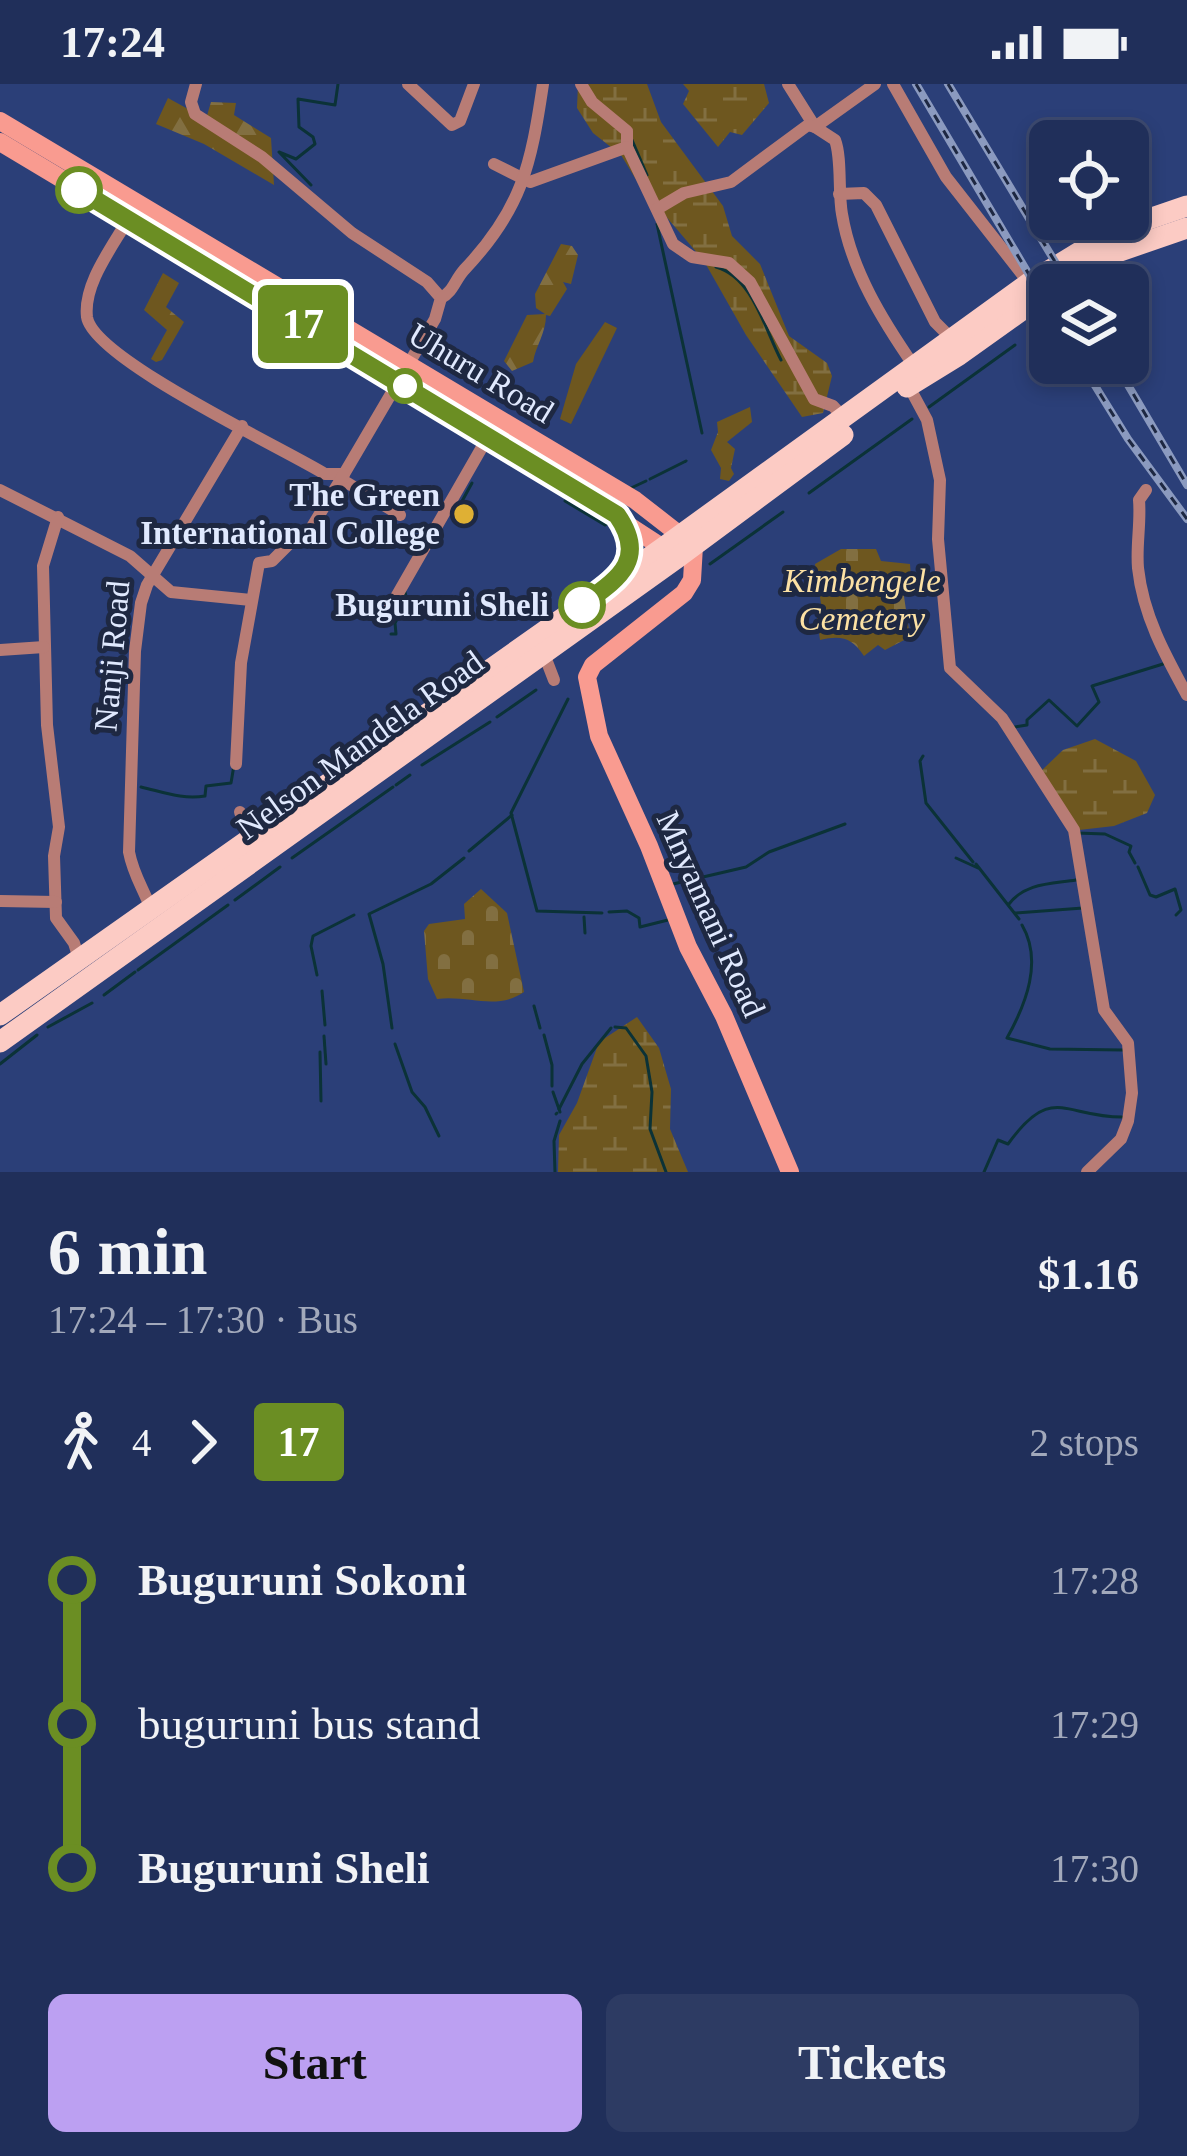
<!DOCTYPE html>
<html lang="en">
<head>
<meta charset="utf-8">
<style>
  :root { --surface:#202f5a; --page:#2d3b63; --text:#f1f3f6; --muted:#a2a9bb; --line:#3d4a70; --accent:#bca0f2 }
  body { margin:0; font-family:Georgia,serif; background:var(--page); color:var(--text); height:100vh; display:flex; flex-direction:column; font-size:45px; white-space:nowrap }
  * { box-sizing:border-box; margin:0 }
  p { font-size:39px; color:var(--muted) }
  .icon { flex:none; width:66px; height:66px; fill:none; stroke:currentColor; stroke-width:2; stroke-linecap:round; stroke-linejoin:round }
  .map { position:relative; height:1088px; overflow:hidden }
  .panel { display:flex; flex-direction:column; background:var(--surface); flex:1 }
  .panel>* { flex:none }
  .badge { padding:0 24px; border-radius:9px; font-size:42px; line-height:78px }
  .tools { position:absolute; left:1029px; top:36px; display:grid; gap:24px }
  .tools a { display:grid; place-items:center; width:120px; height:120px; border-radius:18px; background:var(--surface); box-shadow:0 6px 18px #0003,0 0 0 3px var(--line); font-size:60px }
  .map>.badge { position:absolute; translate:-50% -50%; box-shadow:0 0 0 6px #fff }
  .legs { display:flex; align-items:center; gap:18px; height:132px; padding:0 48px; font-size:39px }
  .legs p { margin-inline-start:auto }
  .headline { display:flex; align-items:center; justify-content:space-between; height:204px; padding:0 48px }
  h1 { font-size:66px; font-weight:600; line-height:90px }
  .button { display:flex; gap:24px; margin-top:auto; padding:24px 48px }
  .button a { flex:1; height:138px; border-radius:18px; background:var(--accent); color:#111; font-size:48px; font-weight:600; line-height:138px; text-align:center }
  .button a+a { background:var(--page); color:var(--text) }
  ul { padding:0 48px; list-style:none }
  li { display:flex; align-items:center; gap:42px; height:144px; font-size:45px }
  li i { display:grid; place-items:center; width:18px; height:100%; margin:0 15px; background:currentColor }
  li i::after { content:''; width:30px; height:30px; margin:-15px; border:9px solid; border-radius:50%; background:var(--surface) }
  li p { margin-inline-start:auto }
  li:first-child i { background:linear-gradient(#0000 50%,currentColor 0) }
  li:last-child i { background:linear-gradient(currentColor 50%,#0000 0) }
  .status { display:flex; justify-content:space-between; align-items:center; height:84px; padding:0 60px; background:var(--surface); direction:ltr }
  .status svg { height:33px; fill:currentColor }
  .map>svg:first-child { display:block }
</style>
</head>
<body>
<div class="status"><b>17:24</b><svg viewBox="0 0 49 12"><path d="M0 12V9h3v3zM5 12V6h3v6zM10 12V3h3v9zM15 12V0h3v12zM26 1h20v11H26zM47 4h2v5h-2z"/></svg></div>
<div class="map">
<svg width="1187" height="1088" viewBox="0 0 1187 1088">
  <defs>
    <pattern id="forest-firs" width="22" height="20" patternUnits="userSpaceOnUse" patternTransform="scale(3)"><rect width="22" height="20" fill="#6e571f"/><path d="M5 1l3.5 6h-7zM16 11l3.5 6h-7z" fill="#826f41"/></pattern>
    <pattern id="wetland-marsh" width="20" height="14" patternUnits="userSpaceOnUse" patternTransform="scale(3)"><rect width="20" height="14" fill="#6e571f"/><path d="M1 5h8M5 5V1M11 12h8M15 12V8" fill="none" stroke="#826f41"/></pattern>
    <pattern id="cemetery-stones" width="16" height="16" patternUnits="userSpaceOnUse" patternTransform="scale(3)"><rect width="16" height="16" fill="#6e571f"/><path d="M2 7V4a2 2 0 0 1 4 0v3zM10 15v-3a2 2 0 0 1 4 0v3z" fill="#826f41"/></pattern>
  </defs>
  <rect width="100%" height="100%" fill="#2b3f78"/>
  <!-- green -->
  <polygon fill="#6e571f" points="605,238 617,244 571,340 560,335 576,280"/>
  <!-- forest -->
  <g fill="url(#forest-firs)">
    <polygon points="168,14 206,35 211,18 236,19 234,31 271,54 274,101 204,60 156,40"/>
    <path d="M 561,160 L 572,162 L 578,171 L 571,200 L 563,198 L 567,205 L 550,232 L 546,231 C 546,249 536,261 533,278 L 512,287 L 504,277 L 527,231 L 545,230 L 536,224 L 535,210 Z"/>
    <polygon points="163,189 179,199 166,223 184,238 162,276 156,278 151,275 167,246 144,226"/>
    <polygon points="750,323 752,338 727,358 735,365 731,384 734,390 729,397 720,395 721,384 711,366 718,348 717,338"/>
  </g>
  <!-- wetland -->
  <g fill="url(#wetland-marsh)">
    <polygon points="578,0 647,0 661,38 723,122 732,152 760,180 789,252 827,279 832,292 823,329 802,333 746,251 704,177 640,102 621,71 593,49 577,24"/>
    <polygon points="683,0 764,0 769,19 742,51 730,48 718,63 683,20 689,7"/>
    <polygon points="1095,655 1136,677 1155,711 1147,729 1114,742 1079,746 1039,689 1063,666"/>
    <polygon points="637,933 659,964 671,1005 670,1045 688,1088 558,1088 559,1051 577,1019 599,958"/>
  </g>
  <!-- cemetery -->
  <g fill="url(#cemetery-stones)">
    <path d="M 841,465 L 876,465 L 881,477 L 910,480 L 911,496 L 902,499 L 910,553 L 885,566 L 878,561 L 864,572 C 852,554 842,551 820,556 L 817,534 L 823,533 L 815,480 Z"/>
    <path d="M 481,805 L 507,829 L 524,908 C 496,927 470,911 437,915 L 428,895 L 424,847 L 429,840 L 465,835 L 464,820 Z"/>
  </g>
  <g fill="none" stroke-linecap="round" stroke-linejoin="round">
    <!-- stream -->
    <g stroke="#0b3237" stroke-width="3">
      <polyline points="632,56 647,91"/>
      <polyline points="311,101 279,68 296,75 315,60 313,53 299,43 298,15 335,21 338,0"/>
      <polyline points="657,140 702,349"/>
      <path d="M 716,183 C 753,193 765,246 781,276"/>
      <polyline points="929,323 1015,261"/>
      <polyline points="650,395 686,377"/>
      <polyline points="631,404 646,397"/>
      <polyline points="809,409 912,335"/>
      <polyline points="565,417 605,441 610,437"/>
      <polyline points="455,419 461,419 472,399"/>
      <polyline points="710,480 783,428"/>
      <polyline points="391,550 396,550 395,539 407,517 405,508"/>
      <polyline points="568,615 511,729 537,827 602,829"/>
      <polyline points="497,633 536,606"/>
      <polyline points="1015,643 1027,641 1027,636 1049,616 1077,642 1099,618 1092,602 1163,580"/>
      <polyline points="923,672 920,677 926,719 973,778"/>
      <polyline points="422,681 490,638"/>
      <polyline points="396,701 410,691"/>
      <path d="M 141,703 C 163,708 183,716 205,712 L 206,702 L 231,699 L 234,681"/>
      <polyline points="1077,749 1105,750 1131,762 1129,768 1135,779"/>
      <polyline points="469,767 512,731"/>
      <polyline points="292,774 393,703"/>
      <polyline points="956,774 978,784"/>
      <polyline points="976,780 1019,835"/>
      <polyline points="1138,783 1150,811 1156,813 1175,805 1181,826 1176,831"/>
      <polyline points="673,800 746,783 769,768 845,740"/>
      <polyline points="235,816 280,783"/>
      <path d="M 1009,820 C 1025,799 1051,800 1076,796"/>
      <polyline points="609,828 627,827 639,834 640,843 668,836"/>
      <polyline points="1015,829 1083,824"/>
      <polyline points="584,833 585,849"/>
      <path d="M 1022,841 C 1043,877 1026,920 1007,954 L 1050,965 L 1123,966"/>
      <polyline points="138,886 228,821"/>
      <polyline points="317,891 311,862 313,852 354,831"/>
      <polyline points="322,907 325,941"/>
      <polyline points="104,911 135,888"/>
      <polyline points="534,922 540,944"/>
      <polyline points="48,943 92,919"/>
      <polyline points="615,943 626,944 646,972 652,1008 650,1045 666,1088"/>
      <polyline points="392,944 383,880 369,830 431,800 464,774"/>
      <polyline points="544,951 552,981 552,1002"/>
      <polyline points="324,952 326,980"/>
      <polyline points="395,960 412,1008 425,1023 439,1052"/>
      <polyline points="320,968 321,1017"/>
      <polyline points="0,980 37,951"/>
      <polyline points="553,1008 560,1028"/>
      <polyline points="559,1025 582,980 611,944"/>
      <polyline points="556,1030 557,1029"/>
      <polyline points="555,1088 554,1057 560,1037"/>
      <path d="M 984,1088 L 998,1056 L 1008,1060 C 1052,999 1064,1033 1122,1033"/>
    </g>
    <!-- street -->
    <g stroke="#b87c75" stroke-width="12">
      <polyline points="408,0 452,41 460,37 474,0"/>
      <polyline points="581,0 592,18 627,47 627,63 673,160 692,173 729,179 750,198 814,315 833,322 843,333"/>
      <path d="M 788,0 L 815,43 L 835,56 C 842,74 838,109 842,130 C 851,186 883,237 914,282"/>
      <polyline points="893,0 946,93 1029,199"/>
      <polyline points="494,80 530,98 627,63"/>
      <polyline points="839,110 864,109 876,121 935,238 952,255"/>
      <polyline points="657,125 684,109 731,98 808,41 815,43 875,0"/>
      <path d="M 130,132 C 114,161 83,199 87,233 C 93,275 283,364 325,390 L 344,390 L 435,235 L 441,214 L 427,198 L 352,149 L 262,73 L 195,30 L 191,18 L 196,0"/>
      <path d="M 441,214 C 453,208 455,196 464,186 C 522,125 531,81 543,0"/>
      <polyline points="906,297 927,336 940,396 938,455 950,584 1002,634 1074,746 1104,926 1128,959 1132,1009 1128,1037 1121,1055 1087,1088"/>
      <polyline points="341,395 400,431"/>
      <polyline points="0,406 130,472 171,508 251,516"/>
      <path d="M 1146,406 L 1139,416 C 1141,439 1136,461 1138,484 C 1143,531 1165,571 1187,611"/>
      <polyline points="58,433 43,482 47,641 59,743 54,772 56,834 74,859 79,875"/>
      <polyline points="388,527 489,351"/>
      <polyline points="0,566 44,563"/>
      <polyline points="544,570 554,596"/>
      <polyline points="236,680 241,579 259,479 272,477 292,457 304,456 344,390"/>
      <polyline points="240,728 247,744"/>
      <polyline points="0,817 56,818"/>
      <path d="M 151,825 C 143,804 133,790 129,768 L 135,567 L 141,519 L 147,501 L 242,342"/>
    </g>
    <!-- secondary -->
    <g stroke="#f99b90" stroke-width="18">
      <polyline points="0,37 635,416 694,462 692,496 684,509 593,581 587,593 599,652 649,762 688,863 724,932 790,1088"/>
      <polyline points="0,58 489,351 674,471"/>
    </g>
    <!-- primary -->
    <g stroke="#fccbc4" stroke-width="21">
      <polyline points="1057,201 1117,168 1187,144"/>
      <polyline points="907,303 959,271 1050,206"/>
      <polyline points="618,431 629,457 623,492"/>
      <polyline points="0,931 664,463 1029,199 1114,147 1187,122"/>
      <polyline points="0,958 677,474 843,351"/>
    </g>
    <!-- rail casing -->
    <g stroke="#8b9abf" stroke-width="8">
      <g id="rail">
        <polyline points="916,0 1050,226"/>
        <polyline points="948,0 1069,201"/>
        <polyline points="1081,279 1128,355 1187,435"/>
        <polyline points="1115,279 1187,401"/>
      </g>
    </g>
    <!-- rail -->
    <use href="#rail" stroke="#1e2842" stroke-width="3" stroke-dasharray="9" stroke-linecap="butt"/>
  </g>
  <g fill="none" stroke-linecap="round" stroke-linejoin="round">
    <!-- line-1 casing -->
    <g stroke="#fff" stroke-width="27">
      <path id="line-1" d="M 79,106 L 617,431 C 649,477 616,496 582,521"/>
    </g>
    <!-- line-1 -->
    <use href="#line-1" stroke="#6b8e23" stroke-width="18"/>
  </g>
  <!-- markers -->
  <g fill="#fff" stroke="#6b8e23" stroke-width="6">
    <circle cx="79" cy="106" r="21"/>
    <circle cx="405" cy="302" r="15"/>
    <circle cx="582" cy="521" r="21"/>
  </g>
  <circle fill="#dfb034" stroke="#1e2842" stroke-width="4.5" cx="464" cy="430" r="12"/>
  <g text-anchor="middle" dominant-baseline="central" stroke-width="10" stroke-linejoin="round" paint-order="stroke">
    <!-- street labels -->
    <g font-size="33" fill="#e0e9fe" stroke="#1e2842">
      <text transform="translate(481 289) rotate(31)">Uhuru Road</text>
      <text transform="translate(112 572) rotate(-85)">Nanji Road</text>
      <text transform="translate(360 661) rotate(-36)">Nelson Mandela Road</text>
      <text transform="translate(711 830) rotate(66)">Mnyamani Road</text>
    </g>
    <!-- poi labels -->
    <g font-size="33" font-weight="bold" fill="#e0e9fe" stroke="#1e2842" text-anchor="end">
      <text x="440" y="411">The Green<tspan x="440" dy="38">International College</tspan></text>
    </g>
    <!-- park labels -->
    <g font-size="33" font-style="italic" fill="#fce1a4" stroke="#1e2842">
      <text x="862" y="497">Kimbengele<tspan x="862" dy="38">Cemetery</tspan></text>
    </g>
    <!-- stop labels -->
    <g font-size="33" font-weight="bold" fill="#e0e9fe" stroke="#1e2842" text-anchor="end">
      <text x="549" y="521">Buguruni Sheli</text>
    </g>
  </g>
</svg>
<div class="tools">
<a><svg class="icon" aria-label="locate" viewBox="0 0 24 24"><circle cx="12" cy="12" r="6"/><path d="M12 2v4M12 18v4M2 12h4M18 12h4"/></svg></a>
<a><svg class="icon" aria-label="layers" viewBox="0 0 24 24"><path d="M12 4l9 5-9 5-9-5zM3 14l9 5 9-5"/></svg></a>
</div>
<b class="badge" style="left:303px;top:240px;background:#6b8e23;color:#fff">17</b>
</div>
<section class="panel">
<div class="headline"><div><h1>6 min</h1><p>17:24 – 17:30 · Bus</p></div><b>$1.16</b></div>
<div class="legs"><svg class="icon" aria-label="walk" viewBox="0 0 24 24"><circle cx="13" cy="4" r="2"/><path d="M13 8l-2 6 4 7M11 14l-3 7M7 12l3-4h3l4 4"/></svg>4<svg class="icon" aria-label="forward" viewBox="0 0 24 24"><path d="M9 5l7 7-7 7"/></svg><b class="badge" style="background:#6b8e23;color:#fff">17</b><p>2 stops</p></div>
<ul>
<li><i style="color:#6b8e23"></i><b>Buguruni Sokoni</b><p>17:28</p></li>
<li><i style="color:#6b8e23"></i><span>buguruni bus stand</span><p>17:29</p></li>
<li><i style="color:#6b8e23"></i><b>Buguruni Sheli</b><p>17:30</p></li>
</ul>
<div class="button"><a>Start</a><a>Tickets</a></div>
</section>
</body>
</html>
